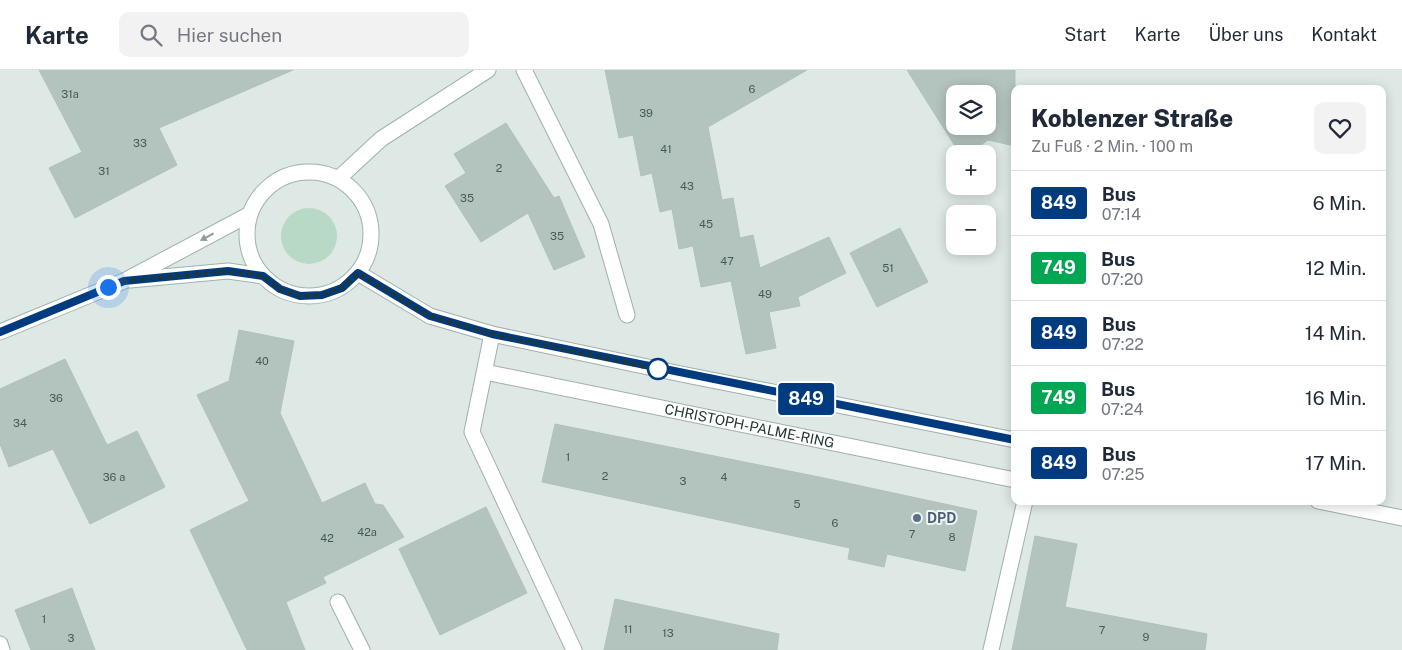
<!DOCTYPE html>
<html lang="de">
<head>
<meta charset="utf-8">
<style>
  :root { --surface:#fff; --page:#f2f2f3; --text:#1f2937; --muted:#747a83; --line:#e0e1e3 }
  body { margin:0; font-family:"Public Sans",sans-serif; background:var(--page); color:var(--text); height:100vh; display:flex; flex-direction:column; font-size:19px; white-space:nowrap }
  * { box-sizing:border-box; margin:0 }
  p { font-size:16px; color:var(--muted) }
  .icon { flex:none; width:28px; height:28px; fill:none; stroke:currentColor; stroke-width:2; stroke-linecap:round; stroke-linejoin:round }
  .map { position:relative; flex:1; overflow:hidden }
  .panel { position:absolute; left:1011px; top:15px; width:375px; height:420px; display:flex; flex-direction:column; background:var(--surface); border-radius:10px; box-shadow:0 2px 12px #0003 }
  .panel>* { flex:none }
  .badge { padding:0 10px; border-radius:4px; font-size:18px; line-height:32px }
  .controls { position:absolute; left:946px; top:15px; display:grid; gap:10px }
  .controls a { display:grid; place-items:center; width:50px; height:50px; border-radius:10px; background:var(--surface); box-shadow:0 2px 12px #0003; font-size:25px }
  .you { position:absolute; width:25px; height:25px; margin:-12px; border:4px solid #fff; border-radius:50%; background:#1a73e8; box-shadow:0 0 0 8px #1a73e833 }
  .map>.badge { position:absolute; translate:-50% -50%; box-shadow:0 0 0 2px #fff }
  .round { display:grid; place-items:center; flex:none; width:52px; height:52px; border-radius:10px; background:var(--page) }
  .head { display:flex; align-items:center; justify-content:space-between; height:85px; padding:0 20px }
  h1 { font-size:24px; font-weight:800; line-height:38px }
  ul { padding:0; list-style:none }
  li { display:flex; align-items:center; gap:15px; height:65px; padding:0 20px; border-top:1px solid var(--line) }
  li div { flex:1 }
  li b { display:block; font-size:19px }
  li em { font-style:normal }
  li .badge { min-width:55px; font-weight:700; text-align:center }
  header { display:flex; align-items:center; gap:30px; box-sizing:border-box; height:70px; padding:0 25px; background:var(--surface); border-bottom:1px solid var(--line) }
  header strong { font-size:24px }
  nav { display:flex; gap:28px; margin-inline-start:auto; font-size:18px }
  .search { width:350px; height:45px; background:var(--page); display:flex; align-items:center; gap:12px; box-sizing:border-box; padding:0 18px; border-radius:10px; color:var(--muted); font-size:19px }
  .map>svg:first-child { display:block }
</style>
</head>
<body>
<header>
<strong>Karte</strong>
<div class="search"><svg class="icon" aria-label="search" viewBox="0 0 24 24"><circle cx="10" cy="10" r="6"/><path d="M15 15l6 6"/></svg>Hier suchen</div>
<nav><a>Start</a><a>Karte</a><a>Über uns</a><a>Kontakt</a></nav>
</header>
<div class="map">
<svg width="1402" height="580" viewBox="0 0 1402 580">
  <rect width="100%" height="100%" fill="#dee8e5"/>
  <!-- green -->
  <circle fill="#b7d9c5" cx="309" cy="166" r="28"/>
  <!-- building -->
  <g fill="#b3c3be" stroke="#b1c1bd" fill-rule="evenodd">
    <polygon points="39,0 293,0 159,58 177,95 75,148 49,98 82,82"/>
    <polygon points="605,0 807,0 708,57 722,130 733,128 740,168 753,165 760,198 829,167 846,203 798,227 800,236 769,242 776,278 746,284 731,211 701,217 693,176 679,179 672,139 660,142 652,103 641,106 633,65 619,68"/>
    <path d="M 907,0 L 1015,0 L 1015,76 L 988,70 L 967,84 L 960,84 ZM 955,24 L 988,24 L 988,56 L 955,56 Z"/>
    <polygon points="506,53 554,128 559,126 585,187 554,200 528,143 481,172 445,116 466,103 454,84"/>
    <polygon points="900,158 928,212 877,237 850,183"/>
    <polygon points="239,260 294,271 280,343 322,433 365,413 375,434 383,435 404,467 323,507 326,513 286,532 305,580 247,580 190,460 249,431 197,325 229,311"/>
    <polygon points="65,289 107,375 137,361 165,417 90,454 53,379 9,397 0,374 0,319"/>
    <polygon points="555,354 824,408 977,441 965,501 887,484 884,497 848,489 850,478 542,412"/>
    <polygon points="486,437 527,523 440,565 399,479"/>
    <polygon points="1035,466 1077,474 1065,537 1207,564 1205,580 1012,580"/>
    <polygon points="72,518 95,580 31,580 15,540"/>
    <polygon points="615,529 779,564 777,580 604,580"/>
  </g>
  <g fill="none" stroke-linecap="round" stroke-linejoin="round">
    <!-- pedestrian casing -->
    <g stroke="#a1afac" stroke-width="17">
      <polyline id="pedestrian" points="338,532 362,580"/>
    </g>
    <!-- minor casing -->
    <g stroke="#a1afac" stroke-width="17">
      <g id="minor">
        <polyline points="524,0 601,154 627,245"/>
        <polyline points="492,264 472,362 574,580"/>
        <path id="s1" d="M 485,302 L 1015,410"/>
        <polyline points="0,574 2,580"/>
        <polyline points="991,580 1025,431"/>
      </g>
    </g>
    <!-- tertiary casing -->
    <g stroke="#a1afac" stroke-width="17">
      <g id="tertiary">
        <polyline points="358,203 430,246 492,264 681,304 1015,370"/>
        <polyline points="1318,431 1402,448"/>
      </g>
    </g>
    <!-- secondary casing -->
    <g stroke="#9eb3af" stroke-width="17">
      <g id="secondary">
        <circle cx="309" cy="164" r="62"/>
        <polyline points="339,108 381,69 488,0"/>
        <polyline points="130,210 228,201 263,206"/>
        <polyline points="0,262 124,211 250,144"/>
      </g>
    </g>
    <!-- pedestrian -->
    <use href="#pedestrian" stroke="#fff" stroke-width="15"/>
    <!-- minor -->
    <use href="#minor" stroke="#fff" stroke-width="15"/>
    <!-- tertiary -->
    <use href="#tertiary" stroke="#fff" stroke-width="15"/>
    <!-- secondary -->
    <use href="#secondary" stroke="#fff" stroke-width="15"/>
  </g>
  <!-- one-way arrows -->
  <defs><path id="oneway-solid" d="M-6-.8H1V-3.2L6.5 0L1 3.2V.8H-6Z" transform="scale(1.25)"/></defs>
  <use fill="#909b9a" href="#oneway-solid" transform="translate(207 167) rotate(152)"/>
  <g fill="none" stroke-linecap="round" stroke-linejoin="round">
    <!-- line casing -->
    <g stroke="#fff" stroke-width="11">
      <polyline id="line" points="0,262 124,211 228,201 263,206 280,219 300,226 322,225 342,218 358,203 430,246 492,264 1015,370"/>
    </g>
    <!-- line -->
    <use href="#line" stroke="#003b80" stroke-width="8"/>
    <!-- walk -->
    <polyline stroke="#203734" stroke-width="5" stroke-dasharray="0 9" points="108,217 124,211 228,201 263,206 280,219 300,226 322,225 342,218 358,203 430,246 492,264 662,300 658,299"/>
  </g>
  <!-- markers -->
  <circle fill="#fff" stroke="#003b80" stroke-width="2.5" cx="658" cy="299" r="10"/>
  <circle fill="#5c6f8a" stroke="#eef5f3" stroke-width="2" cx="917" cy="448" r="5"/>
  <g text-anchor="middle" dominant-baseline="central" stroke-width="4" stroke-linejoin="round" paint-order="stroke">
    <!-- number labels -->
    <g font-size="11" fill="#455a56">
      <text x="752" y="19">6</text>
      <text x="70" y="24">31a</text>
      <text x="646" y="43">39</text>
      <text x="140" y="73">33</text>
      <text x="666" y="79">41</text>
      <text x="499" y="98">2</text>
      <text x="104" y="101">31</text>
      <text x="687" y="116">43</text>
      <text x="467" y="128">35</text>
      <text x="706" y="154">45</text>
      <text x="557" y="166">35</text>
      <text x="727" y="191">47</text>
      <text x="888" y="198">51</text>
      <text x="765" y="224">49</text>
      <text x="262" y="291">40</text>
      <text x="56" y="328">36</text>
      <text x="20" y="353">34</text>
      <text x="568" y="387">1</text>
      <text x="605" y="406">2</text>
      <text x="114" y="407">36 a</text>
      <text x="724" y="407">4</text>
      <text x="683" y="411">3</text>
      <text x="797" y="434">5</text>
      <text x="835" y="453">6</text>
      <text x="367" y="462">42a</text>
      <text x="912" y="464">7</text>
      <text x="952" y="467">8</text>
      <text x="327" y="468">42</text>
      <text x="44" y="549">1</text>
      <text x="628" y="559">11</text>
      <text x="1102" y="560">7</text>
      <text x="668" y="563">13</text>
      <text x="1146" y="567">9</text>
      <text x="71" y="568">3</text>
    </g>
    <!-- street labels -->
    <g font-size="14" fill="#203734" stroke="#eef5f3">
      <text stroke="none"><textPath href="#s1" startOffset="270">CHRISTOPH-PALME-RING</textPath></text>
    </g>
    <!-- service labels -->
    <g font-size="14" font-weight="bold" fill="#4e5e75" stroke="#eef5f3" text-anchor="start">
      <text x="927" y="448">DPD</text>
    </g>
  </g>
</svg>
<div class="controls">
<a><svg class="icon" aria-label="layers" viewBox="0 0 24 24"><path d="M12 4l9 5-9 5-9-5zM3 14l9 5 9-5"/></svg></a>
<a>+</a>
<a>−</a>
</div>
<div class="you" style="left:108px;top:217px"></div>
<b class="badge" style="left:806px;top:329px;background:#003b80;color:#fff">849</b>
<section class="panel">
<div class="head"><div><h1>Koblenzer Straße</h1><p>Zu Fuß · 2 Min. · 100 m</p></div><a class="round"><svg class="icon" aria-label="heart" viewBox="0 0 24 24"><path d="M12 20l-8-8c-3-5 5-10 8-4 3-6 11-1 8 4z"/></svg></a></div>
<ul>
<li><span class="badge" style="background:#003b80;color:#fff">849</span><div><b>Bus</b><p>07:14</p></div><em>6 Min.</em></li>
<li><span class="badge" style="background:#00a651;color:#fff">749</span><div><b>Bus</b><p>07:20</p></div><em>12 Min.</em></li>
<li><span class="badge" style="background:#003b80;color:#fff">849</span><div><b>Bus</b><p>07:22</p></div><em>14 Min.</em></li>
<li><span class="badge" style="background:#00a651;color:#fff">749</span><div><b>Bus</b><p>07:24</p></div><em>16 Min.</em></li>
<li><span class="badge" style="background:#003b80;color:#fff">849</span><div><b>Bus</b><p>07:25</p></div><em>17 Min.</em></li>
</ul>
</section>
</div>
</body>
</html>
